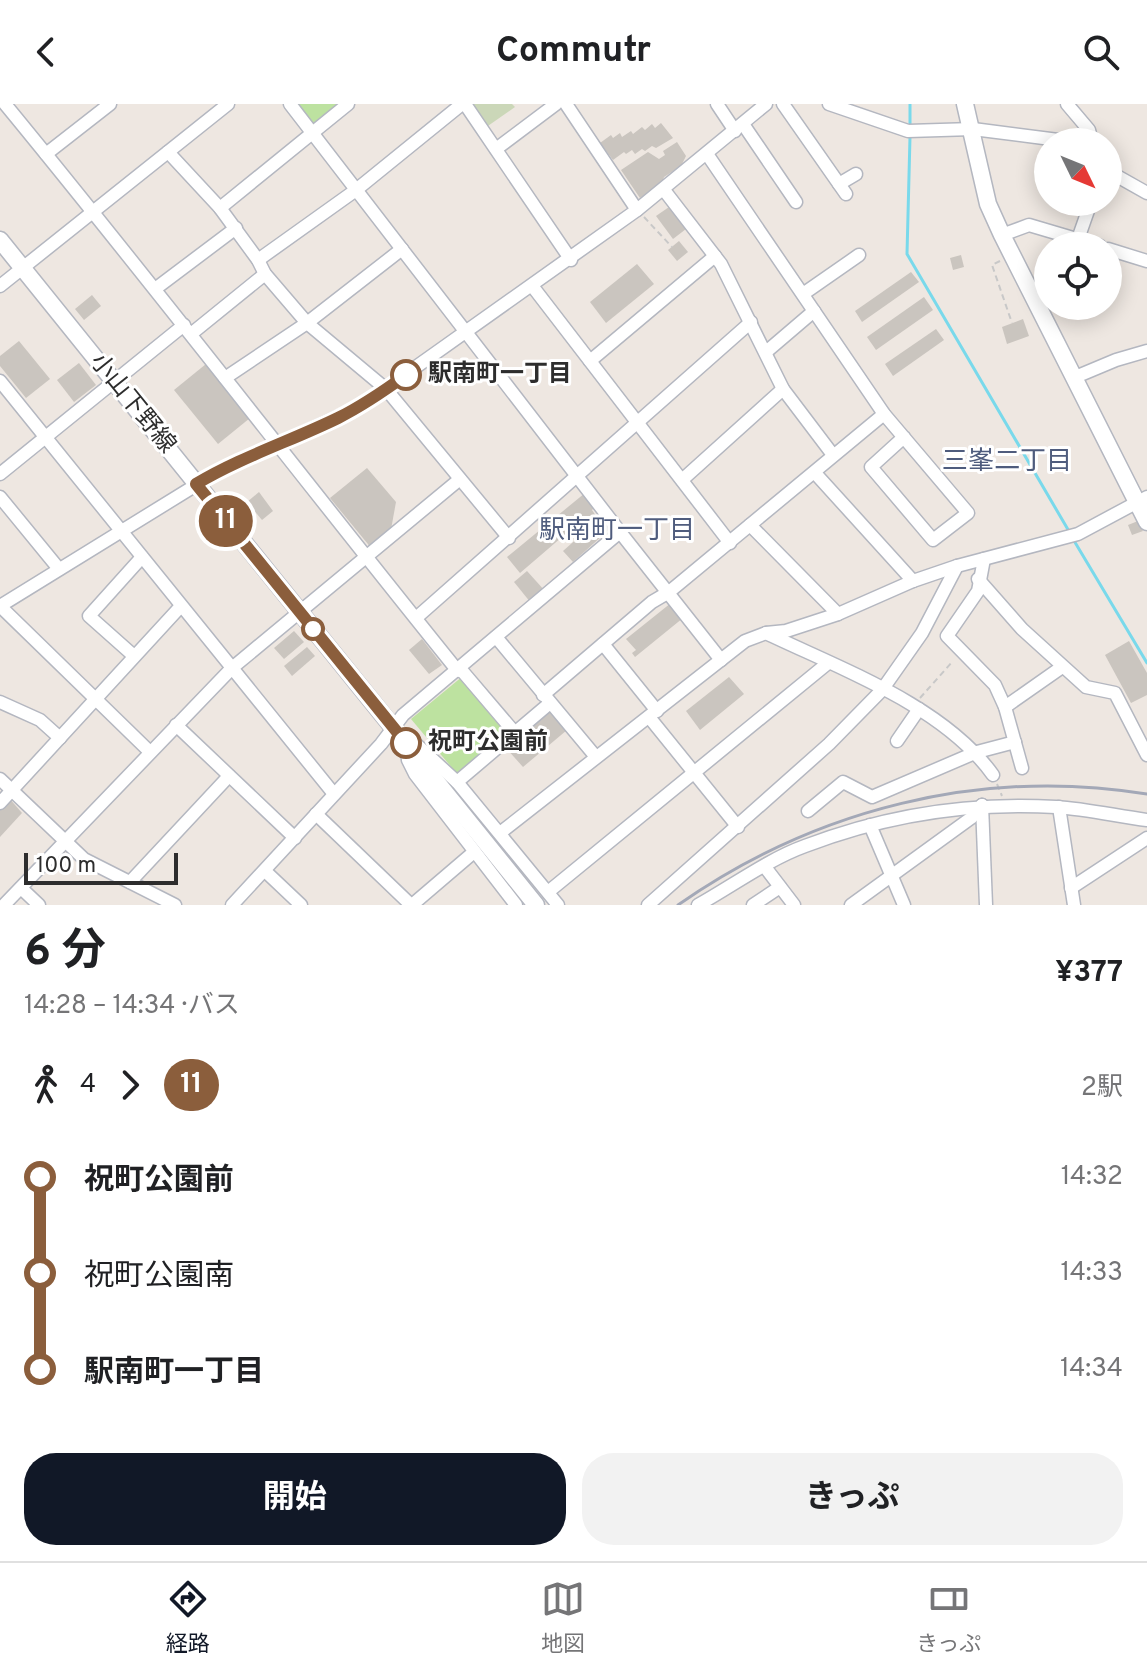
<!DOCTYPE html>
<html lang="ja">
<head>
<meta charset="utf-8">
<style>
  :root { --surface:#fff; --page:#f2f2f2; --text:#202124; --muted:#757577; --line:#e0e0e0; --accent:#111827 }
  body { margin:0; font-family:Overpass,"Noto Sans JP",sans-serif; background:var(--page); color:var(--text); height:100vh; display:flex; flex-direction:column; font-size:30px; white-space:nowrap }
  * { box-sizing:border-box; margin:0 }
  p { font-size:26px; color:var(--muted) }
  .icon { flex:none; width:44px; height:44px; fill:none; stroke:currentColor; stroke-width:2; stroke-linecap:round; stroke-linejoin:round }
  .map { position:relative; height:801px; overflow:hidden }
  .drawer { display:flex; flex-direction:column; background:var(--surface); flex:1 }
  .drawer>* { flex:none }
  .badge { padding:0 16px; border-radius:26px; font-size:28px; line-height:52px }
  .needle { width:52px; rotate:133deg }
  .fabs { position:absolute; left:1034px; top:24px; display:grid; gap:16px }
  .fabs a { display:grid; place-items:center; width:88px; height:88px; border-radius:50%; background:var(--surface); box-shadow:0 4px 20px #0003; font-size:40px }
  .scale { position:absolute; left:24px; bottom:20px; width:154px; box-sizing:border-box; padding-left:8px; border:4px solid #2d2d2d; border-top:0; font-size:22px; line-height:28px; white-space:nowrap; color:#2d2d2d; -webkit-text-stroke:6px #fff; paint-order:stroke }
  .map>.badge { position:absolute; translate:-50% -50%; box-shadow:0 0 0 4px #fff }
  .legs { display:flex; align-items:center; gap:12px; height:88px; padding:0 24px; font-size:26px }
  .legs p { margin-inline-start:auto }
  .headline { display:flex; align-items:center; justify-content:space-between; height:136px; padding:0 24px }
  h1 { font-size:44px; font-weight:700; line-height:60px }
  .primary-button { display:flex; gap:16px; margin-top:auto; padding:16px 24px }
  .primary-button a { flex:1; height:92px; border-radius:32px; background:var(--accent); color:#fff; font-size:32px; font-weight:700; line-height:92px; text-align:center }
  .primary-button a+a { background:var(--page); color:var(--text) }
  ul { padding:0 24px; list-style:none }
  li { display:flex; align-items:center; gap:28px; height:96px; font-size:30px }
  li i { display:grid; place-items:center; width:12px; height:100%; margin:0 10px; background:currentColor }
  li i::after { content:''; width:20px; height:20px; margin:-10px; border:6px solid; border-radius:50%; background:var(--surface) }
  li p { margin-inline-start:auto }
  li:first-child i { background:linear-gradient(#0000 50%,currentColor 0) }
  li:last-child i { background:linear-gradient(currentColor 50%,#0000 0) }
  header { display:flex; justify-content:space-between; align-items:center; height:104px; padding:0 24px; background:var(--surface); font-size:36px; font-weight:700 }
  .dock { display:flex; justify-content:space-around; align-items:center; height:112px; border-top:2px solid var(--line); background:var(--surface); font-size:22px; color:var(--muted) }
  .dock a { display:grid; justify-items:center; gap:4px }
  .dock .selected { color:var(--accent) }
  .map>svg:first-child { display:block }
</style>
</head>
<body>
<header><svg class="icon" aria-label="back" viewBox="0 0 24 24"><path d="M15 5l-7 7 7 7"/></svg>Commutr<svg class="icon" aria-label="search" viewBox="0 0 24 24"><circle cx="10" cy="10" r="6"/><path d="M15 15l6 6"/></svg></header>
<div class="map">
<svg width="1147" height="801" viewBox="0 0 1147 801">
  <rect width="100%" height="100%" fill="#eee7e1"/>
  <!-- green -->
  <g fill="#bde2a0">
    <polygon points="293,0 345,0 313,25"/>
    <polygon points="463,572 508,628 458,671 411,615"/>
  </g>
  <!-- cemetery -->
  <polygon fill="#cbd7b8" points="468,0 512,0 515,3 485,24"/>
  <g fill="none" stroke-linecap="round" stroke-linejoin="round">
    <!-- stream -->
    <g stroke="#79d9eb" stroke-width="3">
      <polyline points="910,25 910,0"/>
      <polyline points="910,33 907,150 1070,429"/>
      <polyline points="1073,435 1147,559"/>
    </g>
  </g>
  <!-- building -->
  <g fill="#cac5bf">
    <polygon points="661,19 673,34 656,44 652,42 645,47 642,45 635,50 632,46 626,50 624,48 613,56 600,39 611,31 613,34 620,29 622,33 631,27 633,30 642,23 645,26 652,20 655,24"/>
    <polygon points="677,38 686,52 681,62 664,73 662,79 640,94 621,66 648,48 659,55 665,51 663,47"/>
    <polygon points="669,103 686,125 673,135 656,112"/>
    <polygon points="679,137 688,148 677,157 668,146"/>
    <polygon points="961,151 964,163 953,166 950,154"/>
    <polygon points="637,160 654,180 606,219 590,198"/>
    <polygon points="911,168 919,178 862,218 855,207"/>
    <polygon points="92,191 101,202 84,216 75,205"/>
    <polygon points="924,193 933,206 876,246 867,233"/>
    <polygon points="1023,215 1029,232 1007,240 1002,223"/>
    <polygon points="936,225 944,236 893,272 885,260"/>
    <polygon points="19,237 50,275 26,294 0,262 0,252"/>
    <polygon points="79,259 96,281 74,298 57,276"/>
    <polygon points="206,260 250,314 218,340 174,286"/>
    <polygon points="367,364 396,398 390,431 372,445 330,394"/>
    <polygon points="259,388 273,407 262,416 247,398"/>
    <polygon points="585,389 596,402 592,406 598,415 602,411 612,423 573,458 563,447 590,423 583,415 520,469 507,453"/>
    <polygon points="1138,417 1143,427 1132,431 1128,421"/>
    <polygon points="527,467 545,487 531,499 514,478"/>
    <polygon points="671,499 683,514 635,553 632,549 636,546 626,535"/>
    <polygon points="294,527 304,538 284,555 274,544"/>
    <polygon points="422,535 442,561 429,570 409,546"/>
    <polygon points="1129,537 1147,569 1147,591 1131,599 1105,551"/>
    <polygon points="307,543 315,552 292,572 284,562"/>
    <polygon points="729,573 744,590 700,626 686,607"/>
    <polygon points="551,607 567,626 523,663 506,644"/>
    <polygon points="9,694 22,709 0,733 0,704"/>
  </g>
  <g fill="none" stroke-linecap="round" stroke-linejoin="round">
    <!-- street casing -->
    <g stroke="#b4b7c0" stroke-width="15">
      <g id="street">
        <path d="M 5,0 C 159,187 305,378 457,566 L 463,568 L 515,629"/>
        <polyline points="465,0 571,156"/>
        <polyline points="566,0 637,106"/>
        <polyline points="717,0 735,27"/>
        <polyline points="783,0 846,90"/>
        <polyline points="829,0 908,27 973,25 1074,38"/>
        <polyline points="1067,0 1089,26 1092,38"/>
        <polyline points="743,20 796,98"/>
        <polyline points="496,45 556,0"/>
        <polyline points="168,48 220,104 258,156 265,170 307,219 386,285 509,434"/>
        <polyline points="46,50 110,0"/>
        <polyline points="707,50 884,310 968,409 933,436 871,363 904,333"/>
        <polyline points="1108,67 1147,89"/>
        <polyline points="839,80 856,70"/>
        <polyline points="664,86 721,160 783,285 833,351"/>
        <polyline points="220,104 348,0"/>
        <polyline points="1002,131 1029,121 1100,142"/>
        <polyline points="1078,135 1091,98"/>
        <polyline points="1108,145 1147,157"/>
        <polyline points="258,156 356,86 462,0"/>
        <polyline points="0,182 228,0"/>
        <polyline points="533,183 730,439"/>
        <polyline points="155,185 236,124"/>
        <polyline points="803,190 859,151"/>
        <polyline points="191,230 265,170"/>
        <polyline points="766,248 814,207"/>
        <polyline points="590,257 715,152"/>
        <polyline points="225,274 307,219 402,145"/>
        <polyline points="1073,274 1116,256 1147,247"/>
        <polyline points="0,277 334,690"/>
        <polyline points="815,369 913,477"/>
        <polyline points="0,370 184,221"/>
        <polyline points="682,376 783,285"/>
        <polyline points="0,393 59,465"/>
        <polyline points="750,421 838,510"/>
        <polyline points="620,428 721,556"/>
        <polyline points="984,455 978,487 947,532 995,581 1005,603 1022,664"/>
        <polyline points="978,475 1022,525 1086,583 1115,589 1147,651"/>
        <polyline points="0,502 214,370 361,302 637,106 766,0"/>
        <polyline points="0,502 150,648"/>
        <polyline points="416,514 751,218"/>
        <path d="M 766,529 C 841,565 944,602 993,671"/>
        <polyline points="496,533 596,653"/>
        <polyline points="603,540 657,607"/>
        <polyline points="134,552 89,512 142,453"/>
        <polyline points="543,591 652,498 669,488 884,310"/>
        <polyline points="0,598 40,616 60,634"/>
        <polyline points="1005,603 1062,563"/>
        <polyline points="649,613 738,723"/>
        <polyline points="176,621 295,734"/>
        <polyline points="897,637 919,605"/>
        <polyline points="0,675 84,755 175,801"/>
        <polyline points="457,678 550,599"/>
        <polyline points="0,699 181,502"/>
        <polyline points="982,701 986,801"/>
        <polyline points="1059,703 1074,801"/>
        <polyline points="808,707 843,678 872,693 977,648 1015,638"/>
        <polyline points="316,710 411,801"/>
        <polyline points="870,721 904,801"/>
        <polyline points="500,729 745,537 766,529 786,527 838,510 913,477 957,462 1078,430 1147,393"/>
        <polyline points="765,763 794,801"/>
        <polyline points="265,767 301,801"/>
        <polyline points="130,778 229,672"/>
        <polyline points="21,784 39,801"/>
        <polyline points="1071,784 1147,734"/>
        <polyline points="548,788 828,559"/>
        <polyline points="4,801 232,564 460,375"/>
        <polyline points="232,801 381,640 403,611 620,428 290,0"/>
        <polyline points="412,801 474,748"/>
        <polyline points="516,801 415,670 408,656 406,640 417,641 457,678 558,801"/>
        <polyline points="648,801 829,640 882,586 922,529 957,462"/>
        <path d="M 698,801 C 732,782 769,755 805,742 C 886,711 970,698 1056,703 C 1086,705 1117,712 1147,716"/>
        <polyline points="753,801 780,783"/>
        <polyline points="851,801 971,714 982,701"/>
      </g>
    </g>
    <!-- secondary casing -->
    <g stroke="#b4b7c0" stroke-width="19">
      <g id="secondary">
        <polyline points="965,0 988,100 1002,131 1147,418"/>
        <polyline points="0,136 536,801"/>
      </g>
    </g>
    <!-- path -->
    <g stroke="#c8c8c8" stroke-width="2" stroke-dasharray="6 4" stroke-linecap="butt">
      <polyline points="644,113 672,143"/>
      <polyline points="1000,157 992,161 1012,219"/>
      <polyline points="920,594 953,557"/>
      <polyline points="997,680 1002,692"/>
    </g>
    <!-- street -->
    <use href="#street" stroke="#fff" stroke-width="12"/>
    <!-- secondary -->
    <use href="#secondary" stroke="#fff" stroke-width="16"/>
    <!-- rail -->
    <path stroke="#a3a8b7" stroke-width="3" d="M 678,801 C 815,705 981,663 1147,690"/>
  </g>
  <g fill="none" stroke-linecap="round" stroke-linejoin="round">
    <!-- line-1 casing -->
    <g stroke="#fff" stroke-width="18">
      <path id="line-1" d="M 406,639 L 196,380 C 241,353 291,337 338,314 C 362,302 384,287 406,271"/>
    </g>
    <!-- line-1 -->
    <use href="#line-1" stroke="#8b5e3c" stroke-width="12"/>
  </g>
  <!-- markers -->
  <g fill="#fff" stroke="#8b5e3c" stroke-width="4">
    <circle cx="406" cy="271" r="14"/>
    <circle cx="313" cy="525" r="10"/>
    <circle cx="406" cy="639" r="14"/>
  </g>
  <g text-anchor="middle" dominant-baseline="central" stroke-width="6" stroke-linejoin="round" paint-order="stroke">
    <!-- stop labels -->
    <g font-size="24" font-weight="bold" fill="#2d2d2d" stroke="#fff" text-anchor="start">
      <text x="428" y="271">駅南町一丁目</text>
      <text x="428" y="639">祝町公園前</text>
    </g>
    <!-- street labels -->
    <g font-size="24" fill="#2d2d2d" stroke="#fff">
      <text transform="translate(132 300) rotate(51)">小山下野線</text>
    </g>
    <!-- neighbourhood labels -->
    <g font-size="26" fill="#4f5c7d" stroke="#fff">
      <text x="1007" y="358">三峯二丁目</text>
      <text x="617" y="427">駅南町一丁目</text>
    </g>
  </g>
</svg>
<div class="fabs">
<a><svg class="needle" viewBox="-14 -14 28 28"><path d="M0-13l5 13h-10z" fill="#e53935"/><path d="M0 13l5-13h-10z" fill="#757577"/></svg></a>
<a><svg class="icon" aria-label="locate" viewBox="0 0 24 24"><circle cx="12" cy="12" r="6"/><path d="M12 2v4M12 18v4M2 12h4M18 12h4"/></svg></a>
</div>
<div class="scale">100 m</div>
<b class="badge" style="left:226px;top:417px;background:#8b5e3c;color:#fff">11</b>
</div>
<section class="drawer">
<div class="headline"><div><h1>6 分</h1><p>14:28 – 14:34 · バス</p></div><b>¥377</b></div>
<div class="legs"><svg class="icon" aria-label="walk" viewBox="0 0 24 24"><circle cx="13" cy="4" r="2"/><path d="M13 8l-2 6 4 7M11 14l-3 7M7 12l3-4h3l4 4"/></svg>4<svg class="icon" aria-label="forward" viewBox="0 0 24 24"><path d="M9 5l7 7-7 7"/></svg><b class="badge" style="background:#8b5e3c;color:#fff">11</b><p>2駅</p></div>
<ul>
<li><i style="color:#8b5e3c"></i><b>祝町公園前</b><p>14:32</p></li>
<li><i style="color:#8b5e3c"></i><span>祝町公園南</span><p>14:33</p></li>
<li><i style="color:#8b5e3c"></i><b>駅南町一丁目</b><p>14:34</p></li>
</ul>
<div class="primary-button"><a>開始</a><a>きっぷ</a></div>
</section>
<nav class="dock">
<a class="selected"><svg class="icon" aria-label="directions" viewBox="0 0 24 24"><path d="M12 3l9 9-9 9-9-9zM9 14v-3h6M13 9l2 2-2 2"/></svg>経路</a>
<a><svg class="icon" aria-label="map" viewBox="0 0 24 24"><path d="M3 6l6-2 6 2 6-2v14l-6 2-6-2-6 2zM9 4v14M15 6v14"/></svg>地図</a>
<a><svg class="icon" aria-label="tickets" viewBox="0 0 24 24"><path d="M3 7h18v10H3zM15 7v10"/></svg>きっぷ</a>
</nav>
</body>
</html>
